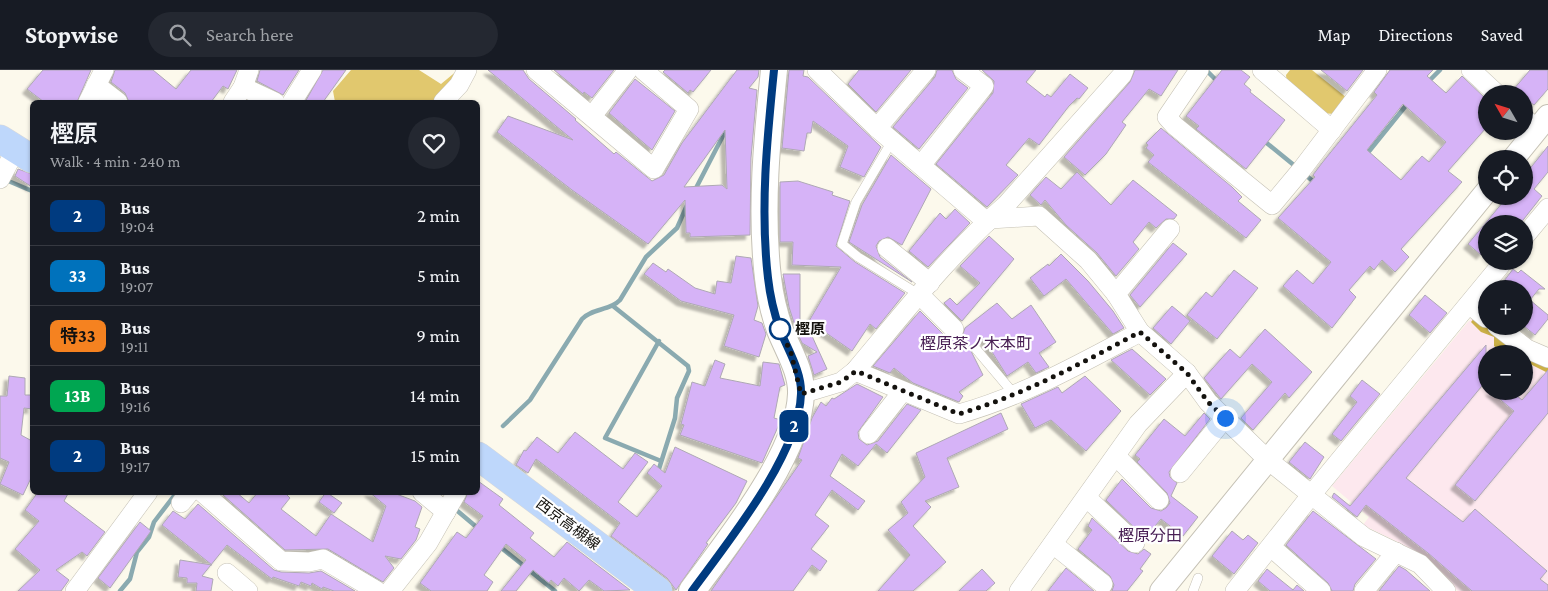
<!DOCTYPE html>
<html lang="en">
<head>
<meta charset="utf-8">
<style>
  :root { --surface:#171b24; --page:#242831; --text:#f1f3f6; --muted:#9ea1a6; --line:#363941 }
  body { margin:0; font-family:"Crimson Pro","Noto Sans JP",serif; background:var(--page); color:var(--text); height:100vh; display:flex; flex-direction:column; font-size:19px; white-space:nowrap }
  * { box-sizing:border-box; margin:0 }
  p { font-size:16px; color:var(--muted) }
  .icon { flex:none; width:28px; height:28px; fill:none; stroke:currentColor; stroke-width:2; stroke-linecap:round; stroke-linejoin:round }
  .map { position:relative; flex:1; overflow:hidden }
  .drawer { position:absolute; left:30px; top:30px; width:450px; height:395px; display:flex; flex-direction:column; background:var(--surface); border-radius:8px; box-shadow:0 1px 4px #0004 }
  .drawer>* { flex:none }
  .badge { padding:0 10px; border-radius:8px; font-size:18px; line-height:32px }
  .needle { width:32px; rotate:309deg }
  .controls { position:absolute; left:1478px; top:15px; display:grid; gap:10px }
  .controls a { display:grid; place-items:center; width:55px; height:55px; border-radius:50%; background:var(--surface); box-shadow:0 1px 4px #0004; font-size:25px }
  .you { position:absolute; width:25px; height:25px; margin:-12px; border:4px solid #fff; border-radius:50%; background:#1a73e8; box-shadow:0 0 0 8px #1a73e833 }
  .map>.badge { position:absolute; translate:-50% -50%; box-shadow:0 0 0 2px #fff }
  .round { display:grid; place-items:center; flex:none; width:52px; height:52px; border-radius:26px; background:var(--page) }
  .head { display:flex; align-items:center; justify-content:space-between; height:85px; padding:0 20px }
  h1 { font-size:24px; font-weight:600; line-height:38px }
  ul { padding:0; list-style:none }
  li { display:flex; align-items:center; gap:15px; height:60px; padding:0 20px; border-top:1px solid var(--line) }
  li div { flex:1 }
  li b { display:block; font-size:19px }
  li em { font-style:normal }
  li .badge { min-width:55px; font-weight:700; text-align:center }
  header { display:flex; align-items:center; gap:30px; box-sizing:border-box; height:70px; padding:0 25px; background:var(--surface); border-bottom:1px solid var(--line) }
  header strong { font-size:24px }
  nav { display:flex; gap:28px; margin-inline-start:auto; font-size:18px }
  .search { width:350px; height:45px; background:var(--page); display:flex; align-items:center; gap:12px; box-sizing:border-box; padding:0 18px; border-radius:28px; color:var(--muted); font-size:19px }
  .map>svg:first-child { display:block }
</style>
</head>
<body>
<header>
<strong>Stopwise</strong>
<div class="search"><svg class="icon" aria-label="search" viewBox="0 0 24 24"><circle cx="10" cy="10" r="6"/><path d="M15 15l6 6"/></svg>Search here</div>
<nav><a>Map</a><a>Directions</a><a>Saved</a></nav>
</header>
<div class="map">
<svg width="1548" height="521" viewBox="0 0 1548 521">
  <defs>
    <filter id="shadow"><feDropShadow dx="-4.5" dy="4.5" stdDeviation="1" flood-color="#0004"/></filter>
  </defs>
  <rect width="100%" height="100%" fill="#fcf9ec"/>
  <!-- education -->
  <polygon fill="#fde8ee" points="1474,247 1523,284 1486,284 1486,321 1524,321 1524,284 1548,294 1548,521 1458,521 1400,473 1363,455 1369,447 1332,416 1468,252"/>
  <!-- green -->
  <g fill="#e1c86e">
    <polygon points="351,0 419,0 441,14 458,0 439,32 335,32 333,21"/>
    <polygon points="1290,0 1312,0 1347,28 1335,44 1321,43 1287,15 1286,5"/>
  </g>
  <!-- forest -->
  <polygon fill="#cbb047" points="1476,246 1548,293 1548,303 1524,291 1524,284 1501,281 1494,276 1494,267 1481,262 1471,252"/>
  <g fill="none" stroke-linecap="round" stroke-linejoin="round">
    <!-- stream -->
    <g stroke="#8aaab0" stroke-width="4.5">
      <polyline points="1207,1 1216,10 1217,13"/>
      <polyline points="1427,13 1440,0"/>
      <polyline points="1263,70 1295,96"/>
      <polyline points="1366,85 1408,33"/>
      <polyline points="1308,107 1316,114"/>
      <polyline points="6,110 32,121"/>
      <polyline points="695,120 727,58"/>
      <polyline points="613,236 688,296 689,301 677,328 675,348 658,402"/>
      <polyline points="659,271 605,368 661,391"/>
      <path d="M 503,356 L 530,330 L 582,249 C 592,238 610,241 620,230 L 646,187 L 677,158 L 688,133"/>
      <polyline points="454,438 480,460"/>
      <polyline points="499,476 555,521"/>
      <polyline points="120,521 130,509 137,482 149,467 154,452 177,422"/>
    </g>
  </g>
  <!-- building -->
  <g fill="#d6b3f7" stroke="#aea8b4" fill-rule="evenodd" filter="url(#shadow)">
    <polygon points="43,0 91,0 77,32 44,32 27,19"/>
    <polygon points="115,0 153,0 176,19 191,0 237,0 228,19 223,16 211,32 129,32 125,23 111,12"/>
    <polygon points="260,0 299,0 283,25 257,11"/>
    <polygon points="323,0 346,0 323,32 305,32"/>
    <path d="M 488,0 L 523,0 L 529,9 L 576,49 L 575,50 L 614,84 L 616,82 L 652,111 L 664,105 L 682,73 L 737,0 L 759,0 L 758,7 L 749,18 L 757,20 L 751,88 L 750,165 L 690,167 L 690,163 L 686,163 L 685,130 L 648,174 L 572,120 L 497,62 L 508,46 L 573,70 ZM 725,60 L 727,119 L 722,115 L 684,117 Z"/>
    <polygon points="554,0 614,0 592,28 584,22 583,24"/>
    <polygon points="665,0 711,0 693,22 690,20 688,23 663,2"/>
    <polygon points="789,0 804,0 803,6 808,7 881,77 864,107 840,97 848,76 813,51 811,63 807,63 804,81 782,78"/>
    <polygon points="859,0 911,0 876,42 848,14"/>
    <polygon points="937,0 952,0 956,9 968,18 919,79 893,57 935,7"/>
    <polygon points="982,0 1036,0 1026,12 1045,27 1047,24 1051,27 1070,4 1088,18 1079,29 1077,28 1069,36 1039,75 1029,68 1006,95 1018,105 987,137 936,94 993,23 994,11"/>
    <polygon points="1135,0 1178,0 1161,26 1149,19 1122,52 1126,55 1106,84 1085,105 1064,87 1130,12"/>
    <polygon points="1222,0 1241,0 1250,7 1244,14 1251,20 1250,22 1285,50 1246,99 1196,59 1199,56 1186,46"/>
    <polygon points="1321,0 1363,0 1347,21"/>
    <path d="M 1390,0 L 1433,0 L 1427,6 L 1446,23 L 1462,6 L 1486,29 L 1486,58 L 1448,101 L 1462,112 L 1401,179 L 1409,187 L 1395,202 L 1382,190 L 1374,200 L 1370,196 L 1349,220 L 1356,227 L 1332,258 L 1283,216 L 1297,200 L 1313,214 L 1331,192 L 1278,148 L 1315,107 L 1313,105 L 1322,93 L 1377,25 L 1374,22 ZM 1403,34 L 1446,72 L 1429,92 L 1422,86 L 1401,110 L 1367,80 Z"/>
    <polygon points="1530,0 1548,0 1548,19 1534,35 1524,28 1524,24 1518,24 1513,20"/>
    <polygon points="635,9 675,41 652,80 609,43"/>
    <polygon points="1161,58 1232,117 1242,127 1238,131 1261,150 1246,168 1148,92 1154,85 1146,78 1148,75 1146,73"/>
    <polygon points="1548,76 1548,102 1534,119 1542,126 1520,154 1486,154 1486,178 1481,185 1468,174 1508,126 1524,126 1524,106"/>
    <polygon points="891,85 931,119 902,175 888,167 879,171 876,176 880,187 912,212 849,172 862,135"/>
    <polygon points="18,99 32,104 32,117 15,106"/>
    <polygon points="1077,102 1111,135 1133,110 1177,145 1174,149 1166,149 1156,158 1149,152 1133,172 1139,179 1116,206 1097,183 1066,155 1045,130 1041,135 1030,125 1046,107 1061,119"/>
    <polygon points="798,111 833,122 832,125 850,131 836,176 855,192 905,223 876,259 870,254 852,281 809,251 841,197 792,195 793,172 780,172 780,112"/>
    <polygon points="955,139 970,153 928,197 909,181 940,143 946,149"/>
    <polygon points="989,166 1014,189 962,251 944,233 950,228 957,235 980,213 960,196"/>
    <polygon points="1173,173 1187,184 1140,237 1130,225"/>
    <polygon points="1061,184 1088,211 1113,241 1124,258 1113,264 1066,209 1044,226 1030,208 1048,194 1049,196"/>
    <polygon points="736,186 751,188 758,236 754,250 762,253 766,264 759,287 724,276 734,245 681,231 644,204 653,193 666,202 668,199 695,218 715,224 717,211 731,213"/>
    <polygon points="1513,199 1518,203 1521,200 1545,219 1539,219 1530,230 1548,245 1548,249 1535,265 1524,256 1524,219 1498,219"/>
    <polygon points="1234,200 1258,218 1217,269 1187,245 1206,222 1212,227"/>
    <polygon points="783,204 800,204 800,266 807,255 827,299 814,305 808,286 817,282 802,273 797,262 789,237"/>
    <polygon points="1425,225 1447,243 1430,263 1409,245"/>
    <polygon points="997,233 1012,249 1031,235 1056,272 1039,283 1049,297 1036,303 1028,292 1007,306 984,269 969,277 983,305 959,322 963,326 959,332 913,313 894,298 890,303 873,296 920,241 946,267 956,270 962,267 965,258"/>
    <polygon points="1172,236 1190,251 1171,274 1153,258"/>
    <polygon points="1265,259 1312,302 1289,328 1285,323 1253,360 1241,348 1272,312 1252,294 1221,329 1204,308 1230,279 1240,288"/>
    <polygon points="1486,275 1486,311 1406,408 1463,452 1475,439 1547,501 1540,509 1548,515 1548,521 1472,521 1428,483 1366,435 1357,447 1332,427 1334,423 1350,436"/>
    <polygon points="1132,279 1166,309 1150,325 1111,290"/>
    <polygon points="715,290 725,294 720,308 760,316 763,292 779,294 785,315 780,317 774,348 781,350 762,393 680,365 684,355 681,354 692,312 705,316"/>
    <polygon points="1548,300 1548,343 1475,431 1455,415 1514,341 1490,321 1511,321 1522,330"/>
    <polygon points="9,306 25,308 25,325 32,325 32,339 24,338 21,365 32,371 32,406 23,425 0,414 9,392 0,388 0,326 7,326"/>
    <polygon points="1085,306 1121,341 1086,381 1051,350 1035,358 1021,334 1058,317 1062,323"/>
    <polygon points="1362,310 1380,324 1341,371 1332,364 1357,332 1350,326"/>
    <polygon points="857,314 883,327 858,362 859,369 867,375 878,371 907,334 921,340 887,383 876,374 858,396 842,384 830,406 865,431 858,440 832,420 815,445 829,456 811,479 827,491 820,501 812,495 793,521 711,521 802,390 798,388 812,348 821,332 826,336 832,328 834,329"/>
    <polygon points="1001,343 1008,359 947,388 959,417 925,431 931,437 913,456 946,492 913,521 878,521 910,485 888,460 908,443 901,432 925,407 916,383"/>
    <polygon points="1204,343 1210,349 1169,402 1170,407 1177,413 1171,426 1198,447 1183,466 1161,449 1145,468 1106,430 1122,409 1151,438 1161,441 1166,438 1170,433 1167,423 1137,392 1140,389 1135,385 1164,349 1185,366"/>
    <polygon points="575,362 623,399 635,383 648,392 618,432 637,447 662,416 647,403 654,394 665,403 675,377 747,411 736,433 706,473 708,474 676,520 667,508 611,466 620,453 536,389 528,403 516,395 524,380 526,381 537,367 558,383"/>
    <polygon points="1305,372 1324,387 1310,409 1289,392"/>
    <polygon points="478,411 503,429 499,435 534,463 530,468 554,487 567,472 630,520 604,521 589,510 579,521 564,508 558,516 551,510 549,513 533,500 516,521 501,521 526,490 506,474 484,505 493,512 487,521 431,521 420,513 457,462 466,468 483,446 464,432 468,422 478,422"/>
    <polygon points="38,422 69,422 64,431 105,462 87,486 82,482 56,500 69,510 61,521 18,521 40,500 15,479 39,451 25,440"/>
    <polygon points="225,422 236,422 249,433 258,422 284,422 290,428 281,439 316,466 331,444 373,472 386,436 369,422 391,422 415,431 422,437 415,457 420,459 416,470 401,489 385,486 394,498 383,512 328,479 285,480 223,425"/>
    <polygon points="326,422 342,433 334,443 319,432"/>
    <polygon points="198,434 274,500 281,502 309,503 321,501 355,521 334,521 323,517 322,519 312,513 311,516 301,512 299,516 273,507 272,509 227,475 202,506 213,509 211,521 196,521 197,513 187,513 187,508 178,507 180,490 212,495 162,455 173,441 185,449"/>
    <polygon points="1313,441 1376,489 1355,514 1353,521 1332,521 1328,513 1286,475"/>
    <polygon points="1092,448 1128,481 1138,484 1144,479 1151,484 1140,499 1143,501 1127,521 1112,521 1114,515 1110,506 1078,479 1092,460 1088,456"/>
    <polygon points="140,452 151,461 110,518 98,508"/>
    <polygon points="1232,461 1243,470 1248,465 1258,473 1234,504 1212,486"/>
    <polygon points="1399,496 1406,500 1430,521 1379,521"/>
    <polygon points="1066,498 1094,521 1048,521"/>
    <polygon points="982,499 995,513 986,521 959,521"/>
    <polygon points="1267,499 1293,520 1297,515 1304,521 1270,521 1258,511"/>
  </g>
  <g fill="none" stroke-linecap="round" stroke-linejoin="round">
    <!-- service casing -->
    <g stroke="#c5c1b5" stroke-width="10">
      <g id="service">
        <polyline points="892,71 856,132 842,174 858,187 920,225"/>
        <polyline points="976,279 1014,324"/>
        <polyline points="1193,521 1198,508"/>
      </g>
    </g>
    <!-- minor casing -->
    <g stroke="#c5c1b5" stroke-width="20">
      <g id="minor">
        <polyline points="536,0 654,99 689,39 643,0"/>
        <polyline points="817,0 877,58 987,152"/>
        <polyline points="1199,0 1167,47 1175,56 1272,135 1302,99 1377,0"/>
        <polyline points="1262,0 1332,60"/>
        <polyline points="1471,0 1497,24"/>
        <polyline points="96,15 118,32"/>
        <polyline points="243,17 275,32"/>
        <polyline points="88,32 104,0"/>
        <polyline points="233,32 243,17 249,0"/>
        <polyline points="292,32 312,0"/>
        <polyline points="443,32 459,15 467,0"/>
        <polyline points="592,46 628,0"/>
        <polyline points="1524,48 1537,59"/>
        <polyline points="877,58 926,0"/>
        <polyline points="922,94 984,16 963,0"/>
        <polyline points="0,109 16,79"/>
        <polyline points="990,149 1039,146 1088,190 1116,224"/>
        <polyline points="1170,159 1116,224 1140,262 1187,303 1208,332 1268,390 1364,467 1420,494 1446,521"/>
        <polyline points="1524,167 1548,138"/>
        <polyline points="887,178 930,213"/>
        <polyline points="920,225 954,259"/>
        <polyline points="1469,234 1486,248"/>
        <polyline points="1497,256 1527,279 1548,288"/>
        <path d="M 855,301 L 959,344 C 1023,326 1082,293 1140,262"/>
        <path d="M 801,324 L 841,312 L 855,301 C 903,244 950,183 1006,135 L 1122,5 L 1124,0"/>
        <polyline points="869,364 902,322"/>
        <polyline points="1116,386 1159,430"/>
        <polyline points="1180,403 1225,348"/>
        <polyline points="202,422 281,491 309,492 323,489 377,521"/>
        <polyline points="422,422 446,442"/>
        <polyline points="1087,428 1135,473"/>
        <polyline points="181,433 190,422"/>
        <polyline points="1053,474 1103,514"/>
        <polyline points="1271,477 1321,521"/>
        <polyline points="227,503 248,521"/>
        <polyline points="75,521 148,422"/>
        <polyline points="390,521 428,473 457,422"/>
        <polyline points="1019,521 1138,354 1187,303"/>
        <polyline points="1235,521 1312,424 1504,191"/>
        <polyline points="1364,521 1396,482"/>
      </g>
    </g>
    <!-- tertiary casing -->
    <g stroke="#c5c1b5" stroke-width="24">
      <g id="tertiary">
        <polyline points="1513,89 1548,46"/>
        <polyline points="1161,521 1486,122"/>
      </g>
    </g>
    <!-- secondary casing -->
    <g stroke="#c5c1b5" stroke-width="28">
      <path id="secondary" d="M 692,521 C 727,473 799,385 801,324 C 802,302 788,280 780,260 C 774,243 770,226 768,208 C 760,139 767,69 774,0"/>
    </g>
    <!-- primary casing -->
    <g stroke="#d9d9d8" stroke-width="29">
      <g id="primary">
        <polyline points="0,69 32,89"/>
        <polyline points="478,386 658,521"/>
      </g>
    </g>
    <!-- service -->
    <use href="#service" stroke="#fff" stroke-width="9"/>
    <!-- minor -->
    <use href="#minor" stroke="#fff" stroke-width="19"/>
    <!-- tertiary -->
    <use href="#tertiary" stroke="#fff" stroke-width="22"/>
    <!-- secondary -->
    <use href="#secondary" stroke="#fff" stroke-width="26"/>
    <!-- primary -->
    <use href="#primary" stroke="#bed7fb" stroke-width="28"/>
  </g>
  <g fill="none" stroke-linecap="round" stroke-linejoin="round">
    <!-- line casing -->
    <g stroke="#fff" stroke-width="11">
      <path id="line" d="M 692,521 C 727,473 799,385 801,324 C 802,302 788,280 780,260 C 774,243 770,226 768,208 C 760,139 767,69 774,0"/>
    </g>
    <!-- line -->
    <use href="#line" stroke="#003b80" stroke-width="8"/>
    <!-- walk -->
    <path stroke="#14120e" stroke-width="5" stroke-dasharray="0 9" d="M 780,259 L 791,283 L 801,324 L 841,312 L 856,301 L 959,344 C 1023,325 1082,293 1140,262 L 1187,303 L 1208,332 L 1225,348"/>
  </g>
  <!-- markers -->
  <circle fill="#fff" stroke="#003b80" stroke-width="2.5" cx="780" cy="259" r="10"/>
  <g text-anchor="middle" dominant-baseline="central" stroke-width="4.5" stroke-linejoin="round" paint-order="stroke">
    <!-- stop labels -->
    <g font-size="15" font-weight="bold" fill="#14120e" stroke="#fff" text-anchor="start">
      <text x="795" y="259">樫原</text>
    </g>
    <!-- street labels -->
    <g font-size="15" fill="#14120e" stroke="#fff">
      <text transform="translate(568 454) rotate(37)">西京高槻線</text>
    </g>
    <!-- neighbourhood labels -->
    <g font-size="16" fill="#492055" stroke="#fff">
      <text x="976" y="273">樫原茶ノ木本町</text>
      <text x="1150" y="465">樫原分田</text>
    </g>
  </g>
</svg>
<div class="controls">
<a><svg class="needle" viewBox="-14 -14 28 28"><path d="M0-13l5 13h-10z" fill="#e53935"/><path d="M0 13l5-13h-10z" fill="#9ea1a6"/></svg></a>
<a><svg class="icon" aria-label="locate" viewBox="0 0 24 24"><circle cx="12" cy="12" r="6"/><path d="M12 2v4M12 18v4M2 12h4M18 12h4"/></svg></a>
<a><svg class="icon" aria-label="layers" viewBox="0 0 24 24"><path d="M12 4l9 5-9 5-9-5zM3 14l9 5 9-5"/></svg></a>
<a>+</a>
<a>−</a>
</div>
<div class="you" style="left:1225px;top:348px"></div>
<b class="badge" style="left:794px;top:356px;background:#003b80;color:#fff">2</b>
<section class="drawer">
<div class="head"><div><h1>樫原</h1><p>Walk · 4 min · 240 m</p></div><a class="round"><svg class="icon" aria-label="heart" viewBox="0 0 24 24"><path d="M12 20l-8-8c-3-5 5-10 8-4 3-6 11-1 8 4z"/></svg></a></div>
<ul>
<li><span class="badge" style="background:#003b80;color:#fff">2</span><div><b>Bus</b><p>19:04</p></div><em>2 min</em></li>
<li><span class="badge" style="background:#0072bc;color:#fff">33</span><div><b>Bus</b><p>19:07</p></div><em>5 min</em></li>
<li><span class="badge" style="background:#f58220;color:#111">特33</span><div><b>Bus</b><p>19:11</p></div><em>9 min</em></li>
<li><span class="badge" style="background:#00a651;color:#fff">13B</span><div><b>Bus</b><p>19:16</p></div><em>14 min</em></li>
<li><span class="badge" style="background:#003b80;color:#fff">2</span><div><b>Bus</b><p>19:17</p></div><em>15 min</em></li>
</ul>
</section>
</div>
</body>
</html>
